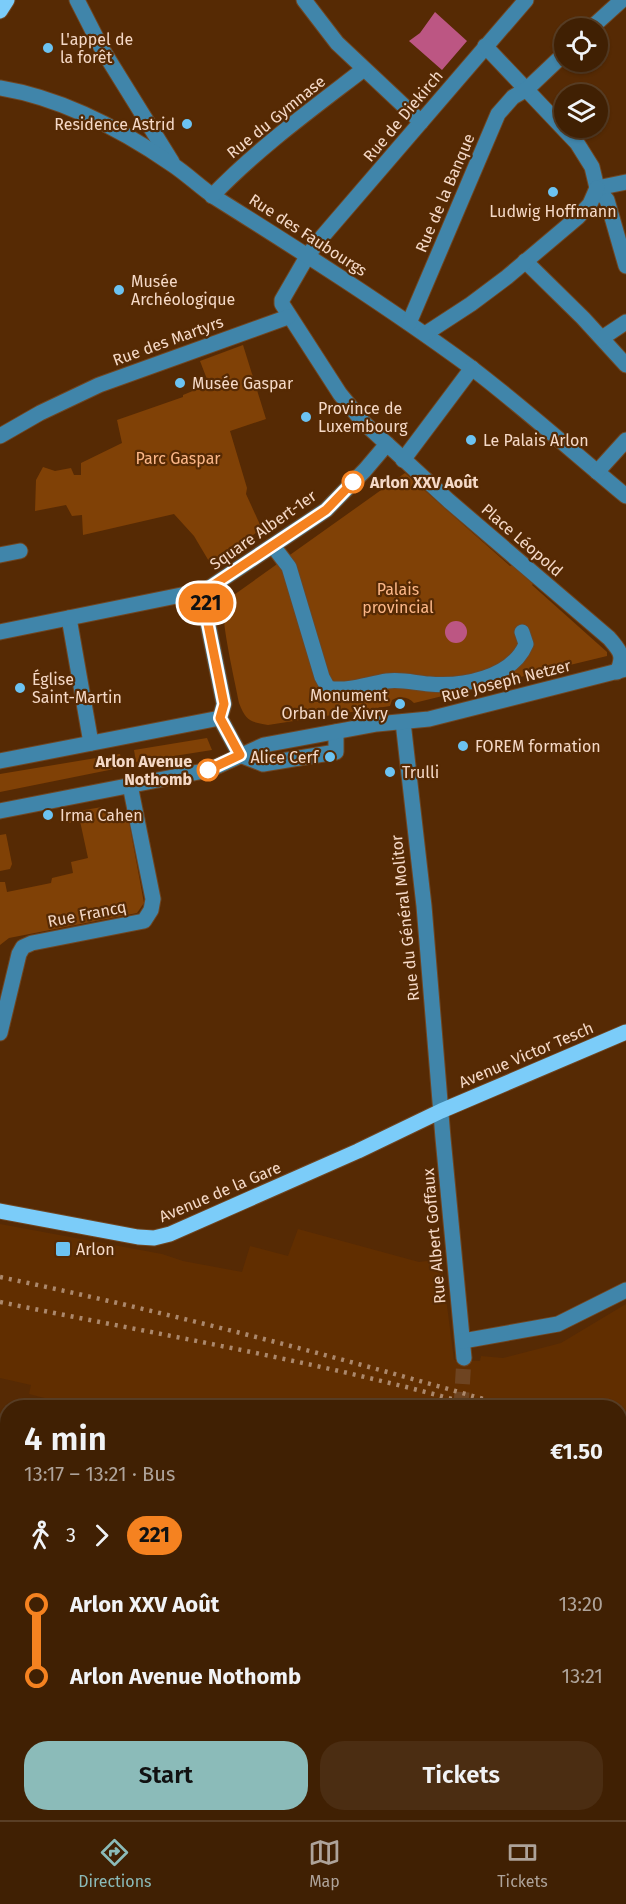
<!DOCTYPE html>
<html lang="en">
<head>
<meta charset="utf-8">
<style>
  :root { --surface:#402003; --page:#4b2d12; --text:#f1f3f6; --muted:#aea39a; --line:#593e25; --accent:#8bbbb9 }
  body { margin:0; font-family:"Fira Sans",sans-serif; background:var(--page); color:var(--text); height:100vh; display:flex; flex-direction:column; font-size:22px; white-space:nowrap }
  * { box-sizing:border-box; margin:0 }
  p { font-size:20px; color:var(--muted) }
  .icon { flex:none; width:33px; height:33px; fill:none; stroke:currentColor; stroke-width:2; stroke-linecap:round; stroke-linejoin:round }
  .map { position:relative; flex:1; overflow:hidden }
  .details { position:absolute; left:0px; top:1400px; width:627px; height:422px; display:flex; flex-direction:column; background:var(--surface); border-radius:24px 24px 0 0; box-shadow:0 2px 4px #0004,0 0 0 2px var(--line) }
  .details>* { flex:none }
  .badge { padding:0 12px; border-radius:20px; font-size:21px; line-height:39px }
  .controls { position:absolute; left:554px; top:18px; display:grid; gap:12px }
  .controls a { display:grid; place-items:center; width:54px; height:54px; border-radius:50%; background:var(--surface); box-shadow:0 2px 4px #0004,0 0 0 2px var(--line); font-size:30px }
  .map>.badge { position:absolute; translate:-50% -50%; box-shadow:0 0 0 3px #fff }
  .legs { display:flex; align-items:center; gap:9px; height:66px; padding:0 24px; font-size:20px }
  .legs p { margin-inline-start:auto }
  .head { display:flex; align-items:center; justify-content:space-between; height:102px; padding:0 24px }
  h1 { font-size:33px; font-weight:600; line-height:45px }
  .action { display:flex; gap:12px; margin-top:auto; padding:12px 24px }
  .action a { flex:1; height:69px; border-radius:24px; background:var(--accent); color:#111; font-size:24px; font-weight:600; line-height:69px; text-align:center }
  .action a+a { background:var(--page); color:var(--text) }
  ul { padding:0 24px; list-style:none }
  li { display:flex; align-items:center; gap:21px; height:72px; font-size:22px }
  li i { display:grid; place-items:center; width:9px; height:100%; margin:0 8px; background:currentColor }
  li i::after { content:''; width:15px; height:15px; margin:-8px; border:4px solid; border-radius:50%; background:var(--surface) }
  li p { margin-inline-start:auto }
  li:first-child i { background:linear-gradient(#0000 50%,currentColor 0) }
  li:last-child i { background:linear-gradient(currentColor 50%,#0000 0) }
  .dock { display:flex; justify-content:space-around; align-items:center; height:84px; border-top:2px solid var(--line); background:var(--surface); font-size:16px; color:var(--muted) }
  .dock a { display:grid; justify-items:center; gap:3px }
  .dock .current { color:var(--accent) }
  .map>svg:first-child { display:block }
</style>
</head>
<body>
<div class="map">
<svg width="626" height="1820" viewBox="0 0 626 1820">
  <rect width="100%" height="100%" fill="#562a04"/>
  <!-- built -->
  <polygon fill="#612e00" points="0,1224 162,1254 183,1261 242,1272 250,1246 288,1256 298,1229 419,1262 441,1259 454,1360 480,1361 481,1356 503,1358 561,1343 626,1304 626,1527 620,1525 620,1407 106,1407 66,1398 64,1403 29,1394 31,1385 0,1378"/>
  <!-- green -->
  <g fill="#804106">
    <polygon points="243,345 266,419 230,431 247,488 246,494 262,529 210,563 194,536 174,514 83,535 82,515 72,516 66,505 35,511 36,480 43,467 55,471 71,468 74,475 81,475 81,463 122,443 117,420 183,397 183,395 200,388 201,390 210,387 200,361"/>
    <path d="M 405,473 L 510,566 L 512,565 L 533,584 L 532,585 L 607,652 L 607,656 L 414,703 C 408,697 401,696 392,700 L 390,706 L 268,725 C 250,722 246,721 239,703 C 236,686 221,622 224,609 C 225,604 229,600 231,597 Z"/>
    <polygon points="207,738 212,750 136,762 134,750"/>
    <polygon points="120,754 124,767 0,792 0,774"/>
    <polygon points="102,807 129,822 144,903 137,913 9,938 0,945 0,882 5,882 7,892 51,883 52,878 73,873 71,862 88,858 80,821 68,823 67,813"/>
    <polygon points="6,834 12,864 10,869 0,871 0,835"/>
    <polygon points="620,1525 626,1527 626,1563 620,1561"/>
    <polygon points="620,1599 626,1601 626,1633 620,1643"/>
  </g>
  <!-- water -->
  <g fill="#bc5683">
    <polygon points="435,12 467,41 442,70 409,41 420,33"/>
    <circle cx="456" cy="632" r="11"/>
  </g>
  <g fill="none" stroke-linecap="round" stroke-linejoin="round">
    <!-- minor-tunnel -->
    <polyline stroke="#6e4421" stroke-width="15" stroke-dasharray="15 8" stroke-linecap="butt" points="461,1407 464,1358"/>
    <!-- minor casing -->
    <g stroke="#6f4623" stroke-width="17">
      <g id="minor">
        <polyline points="77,0 102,49 172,162"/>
        <polyline points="304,0 337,43 421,122"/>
        <path d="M 526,0 L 322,237 L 308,255 L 282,300 L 282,304 L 340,394 L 363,422 L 449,501 L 609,638 C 620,651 625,655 617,672"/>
        <polyline points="591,28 622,0"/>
        <polyline points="485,46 577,143 592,167 597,188 607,200 626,266"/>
        <path d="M 0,88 C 61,98 122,130 173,165 C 188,175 201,188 216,198 C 302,252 387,306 469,366 C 523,407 574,453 626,496"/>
        <polyline points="597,188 626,182"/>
        <path d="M 212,196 C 258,148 312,109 364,69"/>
        <polyline points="525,261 583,318 626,365"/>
        <polyline points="409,323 498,114 513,97 527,89 564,54"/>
        <polyline points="425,334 471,304 507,277 578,217 590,204 597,188"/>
        <polyline points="602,338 626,322"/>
        <polyline points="0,436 40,413 99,385 288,317"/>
        <polyline points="403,460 472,368"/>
        <polyline points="597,472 626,440"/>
        <path d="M 273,546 L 289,567 L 322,677 L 328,688 C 349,692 367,684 387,681 C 402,679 415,683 429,684 C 462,687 512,678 526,644 L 522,632"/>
        <polyline points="0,555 20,551"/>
        <polyline points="206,590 206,614 224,704 220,718 240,755"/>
        <polyline points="69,618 91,743"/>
        <polyline points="0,632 206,590 326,510 365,470 387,444"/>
        <polyline points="403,722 424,906 443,1138 464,1358"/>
        <polyline points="240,755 263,764 336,752 336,732"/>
        <polyline points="0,761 220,718"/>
        <polyline points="0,811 209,770 264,745 377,724 429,719 626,669"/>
        <polyline points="0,1033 19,954 23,947 32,943 144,921 151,910 153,899 130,785"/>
        <polyline points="463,1341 558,1324 626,1290"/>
        <polyline points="620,1724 626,1722"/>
        <polyline points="620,1753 626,1756"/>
        <polyline points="539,1814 540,1820"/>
      </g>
    </g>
    <!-- major casing -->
    <g stroke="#6f4623" stroke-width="17">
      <g id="major">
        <polyline points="0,11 7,0"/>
        <polyline points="0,1211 138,1237 154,1238 170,1234 358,1151 441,1111 626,1032"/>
        <polyline points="0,1677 8,1676"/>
        <polyline points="495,1814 508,1820"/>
        <polyline points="467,1820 478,1814"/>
      </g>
    </g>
    <!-- minor -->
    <use href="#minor" stroke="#4085aa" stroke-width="15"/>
    <!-- major -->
    <use href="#major" stroke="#7bccf9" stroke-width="15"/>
    <!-- rail -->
    <g stroke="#ab886c" stroke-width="4.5" stroke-dasharray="3 6" stroke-linecap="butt">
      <path d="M 0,1277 C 172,1313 342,1358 511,1407"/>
      <path d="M 0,1302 C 155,1334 311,1360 463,1402"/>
      <polyline points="620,1439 626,1441"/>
      <polyline points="620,1449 626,1451"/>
    </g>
  </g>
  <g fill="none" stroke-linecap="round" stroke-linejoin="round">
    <!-- line-1 casing -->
    <g stroke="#fff" stroke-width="14">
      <polyline id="line-1" points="208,770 240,755 220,718 224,704 206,614 206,590 326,510 353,482"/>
    </g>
    <!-- line-1 -->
    <use href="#line-1" stroke="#f58220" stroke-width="9"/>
  </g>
  <!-- markers -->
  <g fill="#6cc3f2" stroke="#562a04" stroke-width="2">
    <circle cx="48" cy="48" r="6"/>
    <circle cx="187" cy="124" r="6"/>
    <circle cx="553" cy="192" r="6"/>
    <circle cx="119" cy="290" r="6"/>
    <circle cx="180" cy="383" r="6"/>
    <circle cx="306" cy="417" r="6"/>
    <circle cx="471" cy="440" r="6"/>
    <circle cx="20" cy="688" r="6"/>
    <circle cx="400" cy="704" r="6"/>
    <circle cx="463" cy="746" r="6"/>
    <circle cx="330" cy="757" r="6"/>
    <circle cx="390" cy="772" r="6"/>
    <circle cx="48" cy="815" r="6"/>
    <rect x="55" y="1241" width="16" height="16" rx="3"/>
  </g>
  <g fill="#fff" stroke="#f58220" stroke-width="3">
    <circle cx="353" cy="482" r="10"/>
    <circle cx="208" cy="770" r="10"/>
  </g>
  <g text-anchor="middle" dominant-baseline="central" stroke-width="4.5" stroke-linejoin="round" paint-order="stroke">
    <!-- poi labels -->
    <g font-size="16" fill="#f5d9c7" stroke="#562a04" text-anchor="start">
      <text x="60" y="39">L'appel de<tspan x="60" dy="18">la forêt</tspan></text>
      <text x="175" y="124" text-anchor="end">Residence Astrid</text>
      <text x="553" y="211" text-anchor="middle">Ludwig Hoffmann</text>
      <text x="131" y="281">Musée<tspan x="131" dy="18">Archéologique</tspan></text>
      <text x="192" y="383">Musée Gaspar</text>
      <text x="318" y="408">Province de<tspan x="318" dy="18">Luxembourg</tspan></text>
      <text x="483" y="440">Le Palais Arlon</text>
      <text x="32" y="679">Église<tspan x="32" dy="18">Saint-Martin</tspan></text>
      <text x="388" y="695" text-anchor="end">Monument<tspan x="388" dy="18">Orban de Xivry</tspan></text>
      <text x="475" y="746">FOREM formation</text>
      <text x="318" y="757" text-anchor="end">Alice Cerf</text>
      <text x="402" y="772">Trulli</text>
      <text x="60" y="815">Irma Cahen</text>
      <text x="76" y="1249">Arlon</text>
    </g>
    <!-- street labels -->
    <g font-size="16" fill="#f5d9c7" stroke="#562a04">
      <text transform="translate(403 116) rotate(-50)">Rue de Diekirch</text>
      <text transform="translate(276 117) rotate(-39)">Rue du Gymnase</text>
      <text transform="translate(445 193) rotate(-67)">Rue de la Banque</text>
      <text transform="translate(308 235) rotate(33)">Rue des Faubourgs</text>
      <text transform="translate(168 341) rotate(-20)">Rue des Martyrs</text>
      <text transform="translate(263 530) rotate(-35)">Square Albert-1er</text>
      <text transform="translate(522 540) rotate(41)">Place Léopold</text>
      <text transform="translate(506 681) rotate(-14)">Rue Joseph Netzer</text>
      <text transform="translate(87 914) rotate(-11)">Rue Francq</text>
      <text transform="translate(405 918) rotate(-96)">Rue du Général Molitor</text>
      <text transform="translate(526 1055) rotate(-23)">Avenue Victor Tesch</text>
      <text transform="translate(220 1192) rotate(-23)">Avenue de la Gare</text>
      <text transform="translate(434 1236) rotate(-95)">Rue Albert Goffaux</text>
    </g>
    <!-- park labels -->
    <g font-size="16" fill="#fcb788" stroke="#562a04">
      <text x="178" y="458">Parc Gaspar</text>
      <text x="398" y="589">Palais<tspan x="398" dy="18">provincial</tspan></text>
    </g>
    <!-- stop labels -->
    <g font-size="16" font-weight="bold" fill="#f5d9c7" stroke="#562a04" text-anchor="start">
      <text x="370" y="482">Arlon XXV Août</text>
      <text x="192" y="761" text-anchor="end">Arlon Avenue<tspan x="192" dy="18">Nothomb</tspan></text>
    </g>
  </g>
</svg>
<div class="controls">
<a><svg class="icon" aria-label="locate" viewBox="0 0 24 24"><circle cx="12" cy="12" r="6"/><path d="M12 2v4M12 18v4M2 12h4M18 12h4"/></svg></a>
<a><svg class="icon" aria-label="layers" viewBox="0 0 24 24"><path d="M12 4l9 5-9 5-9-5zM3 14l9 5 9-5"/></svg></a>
</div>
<b class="badge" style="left:206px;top:603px;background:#f58220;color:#111">221</b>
<section class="details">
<div class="head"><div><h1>4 min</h1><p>13:17 – 13:21 · Bus</p></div><b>€1.50</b></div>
<div class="legs"><svg class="icon" aria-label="walk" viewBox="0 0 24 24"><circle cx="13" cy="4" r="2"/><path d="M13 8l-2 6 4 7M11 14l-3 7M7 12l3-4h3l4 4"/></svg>3<svg class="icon" aria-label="forward" viewBox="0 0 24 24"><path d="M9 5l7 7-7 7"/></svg><b class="badge" style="background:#f58220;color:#111">221</b></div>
<ul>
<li><i style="color:#f58220"></i><b>Arlon XXV Août</b><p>13:20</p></li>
<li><i style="color:#f58220"></i><b>Arlon Avenue Nothomb</b><p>13:21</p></li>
</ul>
<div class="action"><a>Start</a><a>Tickets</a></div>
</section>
</div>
<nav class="dock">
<a class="current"><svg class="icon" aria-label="directions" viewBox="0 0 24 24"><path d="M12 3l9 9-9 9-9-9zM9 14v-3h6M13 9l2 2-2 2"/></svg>Directions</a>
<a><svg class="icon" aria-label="map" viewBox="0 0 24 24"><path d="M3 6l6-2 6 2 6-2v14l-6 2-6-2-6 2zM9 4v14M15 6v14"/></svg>Map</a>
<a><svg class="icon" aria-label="tickets" viewBox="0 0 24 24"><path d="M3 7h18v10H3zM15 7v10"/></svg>Tickets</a>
</nav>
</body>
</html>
